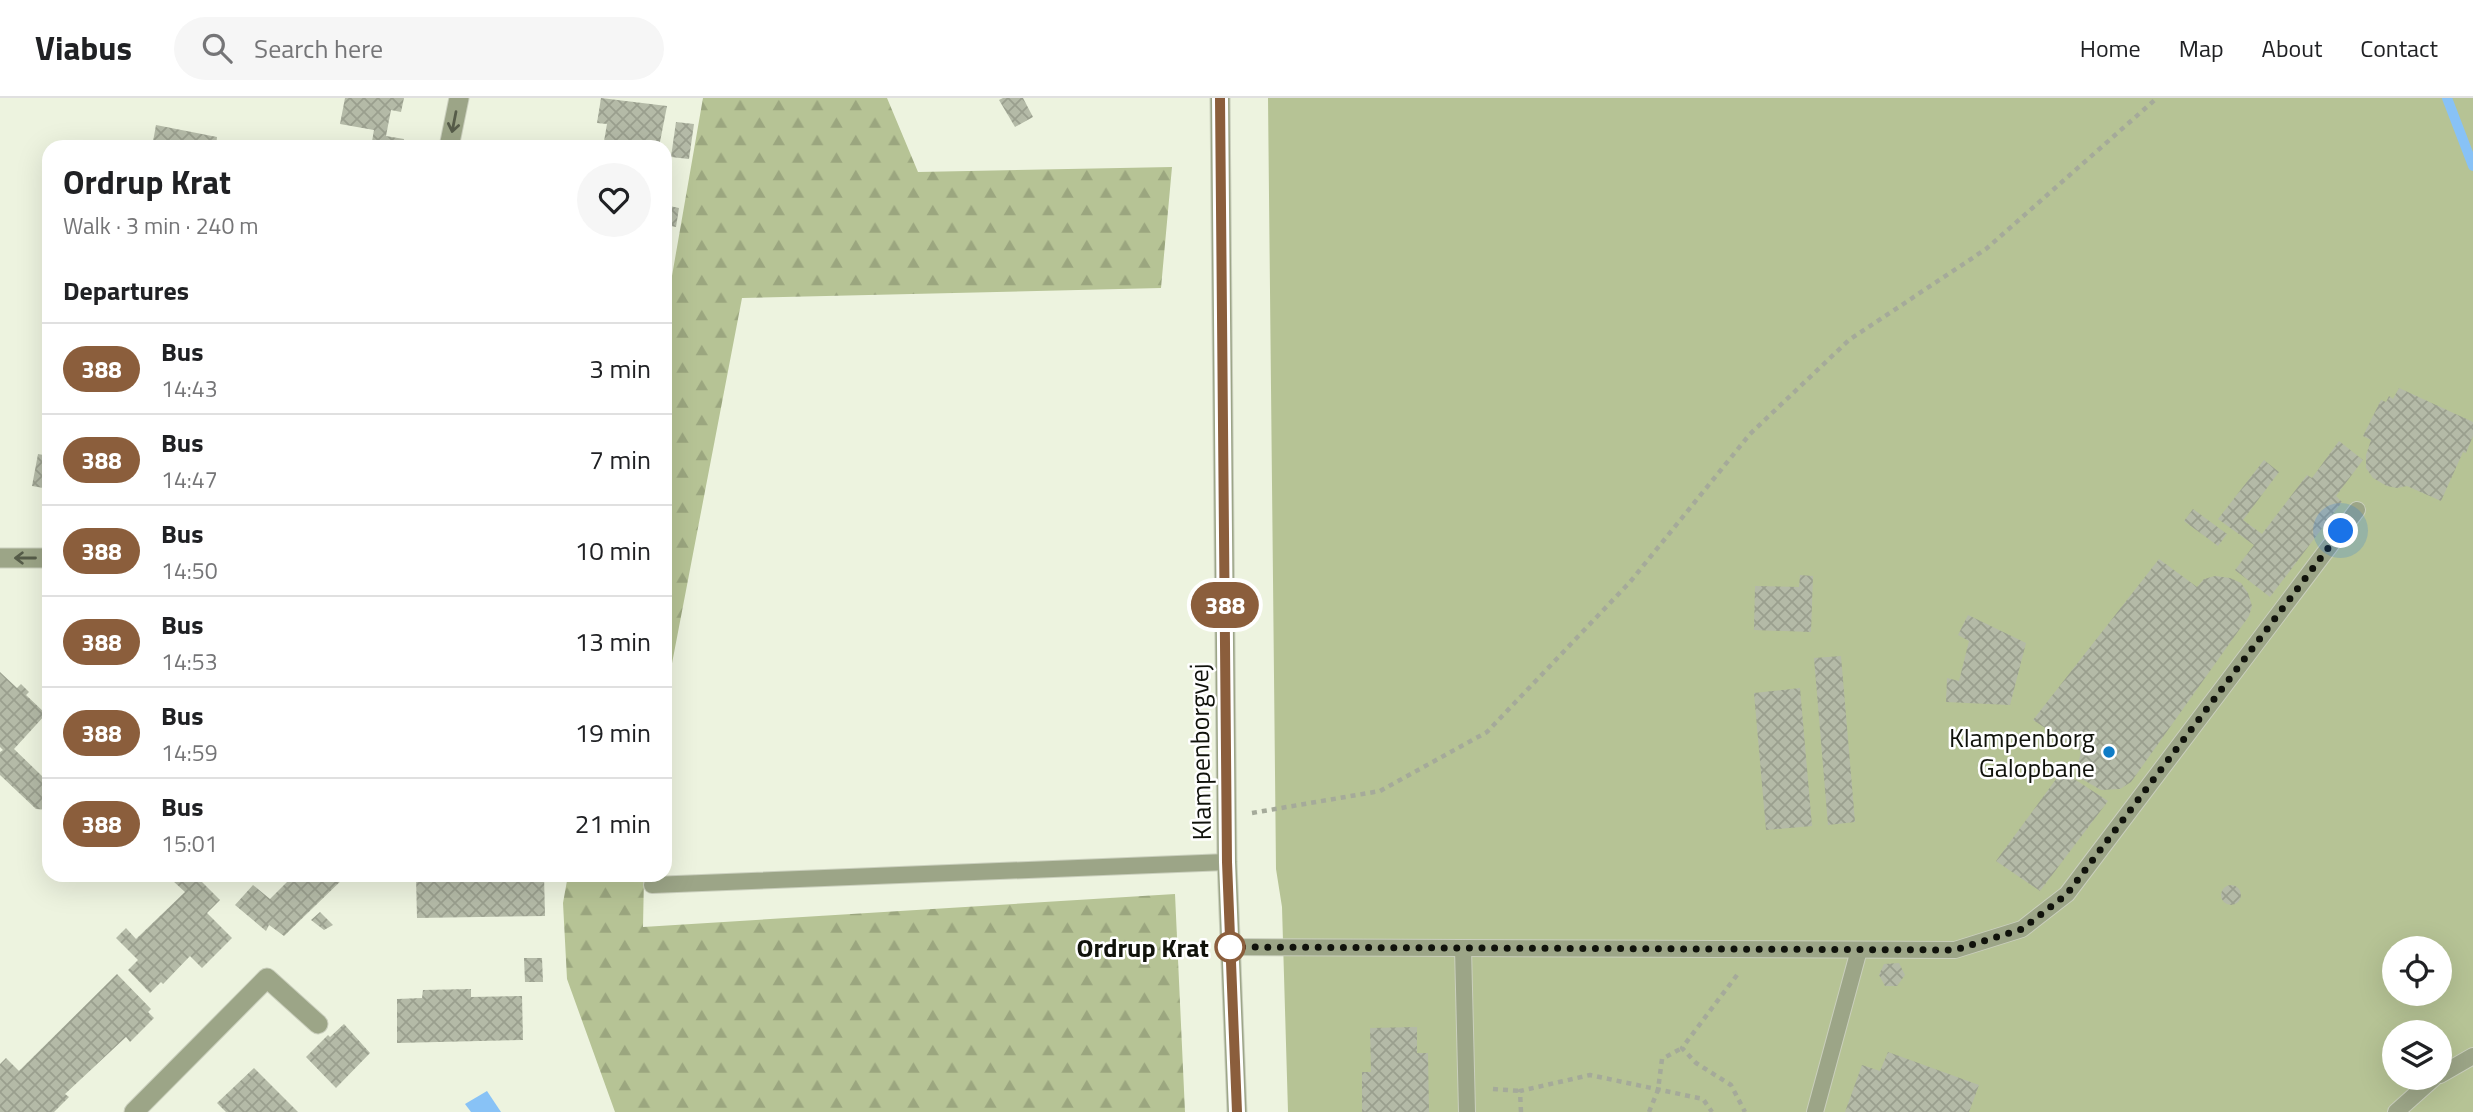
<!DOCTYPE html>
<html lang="en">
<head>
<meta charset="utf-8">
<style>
  :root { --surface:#fff; --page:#f6f6f6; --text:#202124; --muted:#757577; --line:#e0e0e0 }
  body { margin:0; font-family:"Titillium Web",sans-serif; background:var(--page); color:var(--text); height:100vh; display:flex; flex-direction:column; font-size:26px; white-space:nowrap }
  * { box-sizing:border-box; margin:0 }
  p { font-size:23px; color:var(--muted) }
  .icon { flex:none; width:38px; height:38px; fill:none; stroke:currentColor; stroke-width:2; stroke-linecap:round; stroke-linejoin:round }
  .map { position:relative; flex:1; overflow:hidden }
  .drawer { position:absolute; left:42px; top:42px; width:630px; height:742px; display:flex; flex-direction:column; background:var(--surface); border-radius:21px; box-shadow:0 7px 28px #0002 }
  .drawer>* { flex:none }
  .badge { padding:0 14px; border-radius:23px; font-size:24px; line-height:46px }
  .controls { position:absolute; left:2382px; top:838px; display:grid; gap:14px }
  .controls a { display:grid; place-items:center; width:70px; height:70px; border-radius:50%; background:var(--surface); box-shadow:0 7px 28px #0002; font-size:35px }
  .you { position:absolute; width:35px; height:35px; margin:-18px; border:5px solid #fff; border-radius:50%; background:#1a73e8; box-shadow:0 0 0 10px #1a73e833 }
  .map>.badge { position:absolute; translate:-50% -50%; box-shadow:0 0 0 4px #fff }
  h2 { padding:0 21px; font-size:26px; line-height:63px }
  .round { display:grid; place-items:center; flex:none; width:74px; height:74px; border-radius:37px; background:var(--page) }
  .head { display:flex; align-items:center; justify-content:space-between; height:119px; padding:0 21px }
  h1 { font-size:33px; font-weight:700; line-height:52px }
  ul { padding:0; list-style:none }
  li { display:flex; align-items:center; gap:21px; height:91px; padding:0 21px; border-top:2px solid var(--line) }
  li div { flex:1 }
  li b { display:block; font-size:26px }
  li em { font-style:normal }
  li .badge { min-width:77px; font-weight:700; text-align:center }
  header { display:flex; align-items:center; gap:42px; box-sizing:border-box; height:98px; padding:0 35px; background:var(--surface); border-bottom:2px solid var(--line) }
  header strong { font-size:33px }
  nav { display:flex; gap:38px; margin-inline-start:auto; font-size:24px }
  .search { width:490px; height:63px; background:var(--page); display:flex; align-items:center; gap:18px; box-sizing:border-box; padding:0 24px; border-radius:38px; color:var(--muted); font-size:26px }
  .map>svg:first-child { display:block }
</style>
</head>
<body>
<header>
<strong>Viabus</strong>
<div class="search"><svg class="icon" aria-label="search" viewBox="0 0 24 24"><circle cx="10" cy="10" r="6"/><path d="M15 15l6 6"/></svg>Search here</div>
<nav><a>Home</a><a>Map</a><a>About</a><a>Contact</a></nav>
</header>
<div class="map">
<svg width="2473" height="1014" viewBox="0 0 2473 1014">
  <defs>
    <pattern id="forest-firs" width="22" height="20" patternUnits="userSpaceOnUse" patternTransform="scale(1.75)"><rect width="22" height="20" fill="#b6c395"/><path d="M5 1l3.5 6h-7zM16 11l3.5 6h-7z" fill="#9ba67f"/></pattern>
    <pattern id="building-cross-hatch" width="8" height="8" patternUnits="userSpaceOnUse" patternTransform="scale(1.75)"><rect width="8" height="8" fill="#b4baa7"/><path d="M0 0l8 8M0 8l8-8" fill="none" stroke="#9a9f8e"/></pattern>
  </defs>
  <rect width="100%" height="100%" fill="#edf3df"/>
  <!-- green -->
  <path fill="#b6c395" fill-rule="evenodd" d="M 1268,0 L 2473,0 L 2473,1014 L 1288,1014 L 1282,809 L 1276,771 ZM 2394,850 L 2440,850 L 2440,896 L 2394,896 ZM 2394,934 L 2440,934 L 2440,980 L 2394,980 Z"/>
  <!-- forest -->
  <g fill="url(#forest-firs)">
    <polygon points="703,0 887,0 918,74 1172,69 1161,190 742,200 665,602 665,218"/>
    <polygon points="568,777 644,777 643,829 1175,796 1185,1014 615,1014 567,881 563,805"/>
  </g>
  <!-- water -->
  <polygon fill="#88c2f6" points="487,993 501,1014 471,1014 465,1006"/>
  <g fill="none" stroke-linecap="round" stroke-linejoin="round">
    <!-- stream -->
    <polyline stroke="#88c2f6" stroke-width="10" points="2447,0 2473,68"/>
  </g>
  <!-- building -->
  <g fill="url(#building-cross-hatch)">
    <polygon points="345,0 404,0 401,14 391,12 386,38 404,41 403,49 371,49 374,32 340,26"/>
    <polygon points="601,0 667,8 659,49 603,49 607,26 597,25"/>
    <polygon points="1003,0 1023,0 1033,19 1015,29 999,2"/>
    <polygon points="676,24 694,26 689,61 671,59"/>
    <polygon points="156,27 217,39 216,49 152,49"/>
    <polygon points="665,107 679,110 676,129 665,127"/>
    <polygon points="2399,290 2473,324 2473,338 2466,355 2463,354 2441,403 2407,388 2397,390 2387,388 2373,380 2366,370 2366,357 2371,342 2363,338 2381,302 2386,304 2389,298 2393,301"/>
    <polygon points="2339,343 2363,362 2336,398 2342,404 2270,499 2235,472 2254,447 2218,421 2264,362 2279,374 2243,422 2262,436 2307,377 2312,380"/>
    <polygon points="38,356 49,358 49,391 32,388"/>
    <polygon points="2193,411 2227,436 2218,448 2184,423"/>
    <polygon points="2159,461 2197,489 2204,481 2215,478 2230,480 2241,485 2248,495 2252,508 2249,518 2131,684 2120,691 2101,692 2080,680 2078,667 2081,653 2033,622"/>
    <polygon points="1800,477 1813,478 1811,534 1754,532 1755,488 1799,489"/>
    <polygon points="1968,517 2026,545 2010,607 1946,604 1947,580 1959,583 1969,543 1958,537"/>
    <polygon points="1841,558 1855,724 1828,727 1814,560"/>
    <polygon points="0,574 17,590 21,586 29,594 26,597 46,616 14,651 42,678 49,678 49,712 36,711 0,677 0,654 3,652 0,649"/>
    <polygon points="1800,590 1812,728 1766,732 1754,595"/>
    <polygon points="2062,673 2108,703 2040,793 1996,763"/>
    <polygon points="179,777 195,777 220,802 207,815 232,840 202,870 190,858 163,886 161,884 150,895 128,872 138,862 116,840 126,830 136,841 185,794 173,783"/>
    <polygon points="294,777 347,777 284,838 269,827 266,833 235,807 253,787 270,801"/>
    <polygon points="416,777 544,777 545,818 417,820"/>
    <circle cx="2231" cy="797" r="10"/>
    <polygon points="320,814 333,827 324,832 311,822"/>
    <polygon points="524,860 542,860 543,884 525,884"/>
    <polygon points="1899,865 1905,877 1897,888 1885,888 1879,877 1884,866"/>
    <polygon points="117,876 151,911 148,914 154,920 130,944 126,939 65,996 69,999 54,1014 0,1014 0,966 6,960 19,973"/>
    <polygon points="471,891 471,899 522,898 523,942 397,945 397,901 422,900 423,892"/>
    <polygon points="344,926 370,955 336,990 306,959 328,937 330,939"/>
    <polygon points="1417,929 1417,955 1428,955 1429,1014 1362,1014 1362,974 1371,974 1370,930"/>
    <polygon points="1888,954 1979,987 1969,1014 1845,1014 1862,967 1880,973"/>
    <polygon points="254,970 298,1014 226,1014 217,1005"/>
  </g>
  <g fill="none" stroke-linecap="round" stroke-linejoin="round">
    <!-- service casing -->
    <g stroke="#cacfbd" stroke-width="18">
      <g id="service">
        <polyline points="652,787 1227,764"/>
        <polyline points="1230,849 1955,852 2022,831 2067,796 2357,412"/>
        <polyline points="1463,850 1467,1014"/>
        <polyline points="2440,977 2473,958"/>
        <polyline points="1815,1014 1859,852"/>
        <polyline points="2396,1014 2434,980"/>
      </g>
    </g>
    <!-- minor casing -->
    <g stroke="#cacfbd" stroke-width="21">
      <g id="minor">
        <polyline points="449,49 459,0"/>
        <polyline points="0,460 49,460"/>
        <polyline points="134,1014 267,880 318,926"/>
      </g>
    </g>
    <!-- tertiary casing -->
    <g stroke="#cacfbd" stroke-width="21">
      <polyline id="tertiary" points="1220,0 1227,764 1237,1014"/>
    </g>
    <!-- path -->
    <g stroke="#a5aa9a" stroke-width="4.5" stroke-dasharray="5 5" stroke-linecap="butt">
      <polyline points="1252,715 1380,693 1487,634 1630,484 1750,336 1849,242 1986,151 2157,0"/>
      <polyline points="1737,877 1682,950 1696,965 1731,987 1745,1014"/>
      <polyline points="1493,991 1520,993"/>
      <polyline points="1521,1014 1520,993 1590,977 1703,1001 1712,1014"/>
      <polyline points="1649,1014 1658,992 1662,961 1682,950"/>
    </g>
    <!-- service -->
    <use href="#service" stroke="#9ca587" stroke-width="16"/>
    <!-- minor -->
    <use href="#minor" stroke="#9ca587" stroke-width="19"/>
    <!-- tertiary -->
    <use href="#tertiary" stroke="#9ca587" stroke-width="19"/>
  </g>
  <!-- one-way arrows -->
  <defs><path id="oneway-shaft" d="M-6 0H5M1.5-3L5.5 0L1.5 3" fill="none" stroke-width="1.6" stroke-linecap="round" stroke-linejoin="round" transform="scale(1.75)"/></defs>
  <g stroke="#565c49">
    <use href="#oneway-shaft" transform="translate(454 24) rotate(101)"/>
    <use href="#oneway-shaft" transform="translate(25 460) rotate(180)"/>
  </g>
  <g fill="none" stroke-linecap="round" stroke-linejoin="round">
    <!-- line casing -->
    <g stroke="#fff" stroke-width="16">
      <polyline id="line" points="1220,0 1227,764 1237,1014"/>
    </g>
    <!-- line -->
    <use href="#line" stroke="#8b5e3c" stroke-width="10"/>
    <!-- walk -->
    <polyline stroke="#10120b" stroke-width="7" stroke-dasharray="0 12.6" points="1230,849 1955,852 2022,831 2067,796 2341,433"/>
  </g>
  <!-- markers -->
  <circle fill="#0f7cc6" stroke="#fff" stroke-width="2.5" cx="2109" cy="654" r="7"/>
  <circle fill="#fff" stroke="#8b5e3c" stroke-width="3.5" cx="1230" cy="849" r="14"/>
  <g text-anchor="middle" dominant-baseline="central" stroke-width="5" stroke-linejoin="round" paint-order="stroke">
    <!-- poi labels -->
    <g font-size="26" fill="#10120b" stroke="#fff" text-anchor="end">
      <text x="2095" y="639">Klampenborg<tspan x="2095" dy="30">Galopbane</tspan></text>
    </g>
    <!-- street labels -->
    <g font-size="26" fill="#10120b" stroke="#fff">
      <text transform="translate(1200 654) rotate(-91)">Klampenborgvej</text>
    </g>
    <!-- stop labels -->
    <g font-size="26" font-weight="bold" fill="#10120b" stroke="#fff" text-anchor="end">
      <text x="1209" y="849">Ordrup Krat</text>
    </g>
  </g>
</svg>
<div class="controls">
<a><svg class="icon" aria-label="locate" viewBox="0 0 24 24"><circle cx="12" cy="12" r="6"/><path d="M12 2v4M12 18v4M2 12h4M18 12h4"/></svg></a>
<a><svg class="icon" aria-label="layers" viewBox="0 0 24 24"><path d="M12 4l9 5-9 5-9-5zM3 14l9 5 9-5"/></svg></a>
</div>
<div class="you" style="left:2341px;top:433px"></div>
<b class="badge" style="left:1225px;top:507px;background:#8b5e3c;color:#fff">388</b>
<section class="drawer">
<div class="head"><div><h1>Ordrup Krat</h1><p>Walk · 3 min · 240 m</p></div><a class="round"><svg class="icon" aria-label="heart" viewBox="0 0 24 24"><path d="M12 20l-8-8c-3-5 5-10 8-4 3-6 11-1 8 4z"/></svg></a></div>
<h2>Departures</h2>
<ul>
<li><span class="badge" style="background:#8b5e3c;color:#fff">388</span><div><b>Bus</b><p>14:43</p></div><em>3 min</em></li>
<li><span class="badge" style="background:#8b5e3c;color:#fff">388</span><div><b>Bus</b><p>14:47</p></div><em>7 min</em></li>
<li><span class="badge" style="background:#8b5e3c;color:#fff">388</span><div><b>Bus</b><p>14:50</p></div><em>10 min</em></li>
<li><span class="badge" style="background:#8b5e3c;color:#fff">388</span><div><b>Bus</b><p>14:53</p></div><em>13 min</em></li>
<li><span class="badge" style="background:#8b5e3c;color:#fff">388</span><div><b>Bus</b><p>14:59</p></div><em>19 min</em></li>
<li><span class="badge" style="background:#8b5e3c;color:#fff">388</span><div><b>Bus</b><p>15:01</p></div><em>21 min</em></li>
</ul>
</section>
</div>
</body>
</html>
